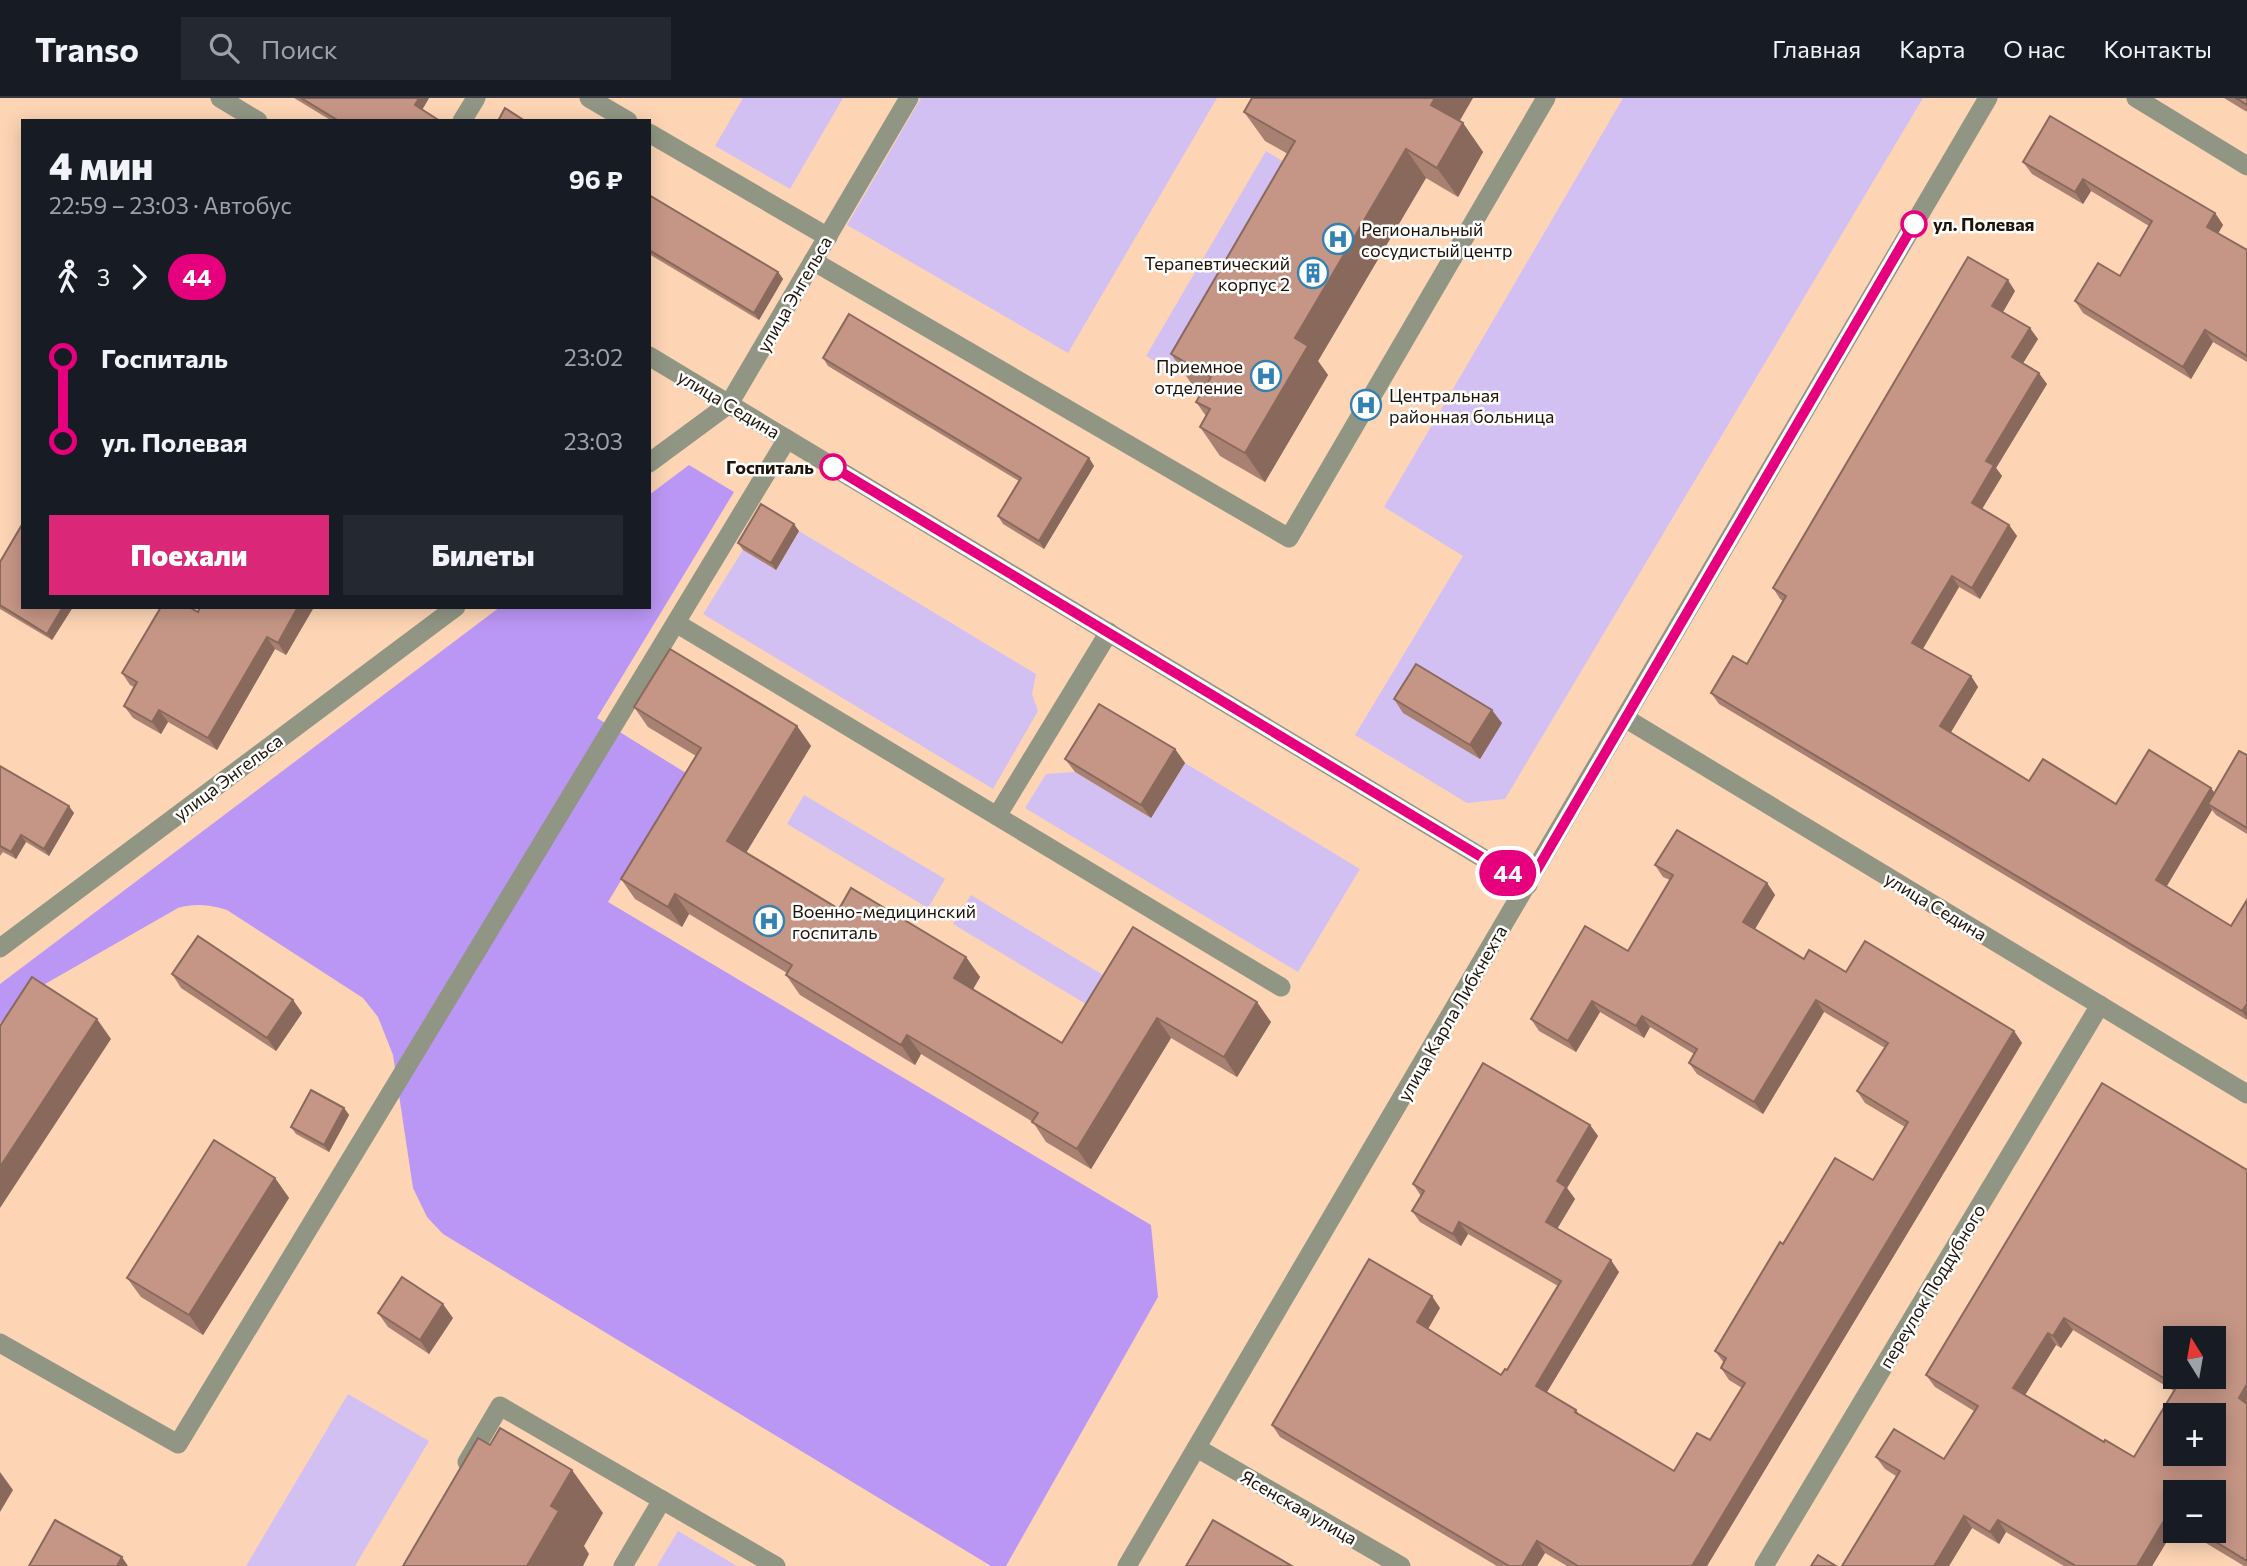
<!DOCTYPE html>
<html lang="ru">
<head>
<meta charset="utf-8">
<style>
  :root { --surface:#171b24; --page:#242831; --text:#f1f3f6; --muted:#9ea1a6; --line:#363941; --accent:#db2777 }
  body { margin:0; font-family:Commissioner,sans-serif; background:var(--page); color:var(--text); height:100vh; display:flex; flex-direction:column; font-size:26px; white-space:nowrap }
  * { box-sizing:border-box; margin:0 }
  p { font-size:23px; color:var(--muted) }
  .icon { flex:none; width:38px; height:38px; fill:none; stroke:currentColor; stroke-width:2; stroke-linecap:round; stroke-linejoin:round }
  .map { position:relative; flex:1; overflow:hidden }
  .details { position:absolute; left:21px; top:21px; width:630px; height:490px; display:flex; flex-direction:column; background:var(--surface); border-radius:0px; box-shadow:0 4px 18px #0003 }
  .details>* { flex:none }
  .badge { padding:0 14px; border-radius:23px; font-size:24px; line-height:46px }
  .needle { width:46px; rotate:349deg }
  .tools { position:absolute; left:2163px; top:1228px; display:grid; gap:14px }
  .tools a { display:grid; place-items:center; width:63px; height:63px; border-radius:0px; background:var(--surface); box-shadow:0 4px 18px #0003; font-size:35px }
  .map>.badge { position:absolute; translate:-50% -50%; box-shadow:0 0 0 4px #fff }
  .legs { display:flex; align-items:center; gap:10px; height:77px; padding:0 28px; font-size:23px }
  .legs p { margin-inline-start:auto }
  .head { display:flex; align-items:center; justify-content:space-between; height:119px; padding:0 28px }
  h1 { font-size:38px; font-weight:800; line-height:52px }
  .cta { display:flex; gap:14px; margin-top:auto; padding:14px 28px }
  .cta a { flex:1; height:80px; border-radius:0px; background:var(--accent); color:#fff; font-size:28px; font-weight:800; line-height:80px; text-align:center }
  .cta a+a { background:var(--page); color:var(--text) }
  ul { padding:0 28px; list-style:none }
  li { display:flex; align-items:center; gap:24px; height:84px; font-size:26px }
  li i { display:grid; place-items:center; width:10px; height:100%; margin:0 9px; background:currentColor }
  li i::after { content:''; width:18px; height:18px; margin:-9px; border:5px solid; border-radius:50%; background:var(--surface) }
  li p { margin-inline-start:auto }
  li:first-child i { background:linear-gradient(#0000 50%,currentColor 0) }
  li:last-child i { background:linear-gradient(currentColor 50%,#0000 0) }
  header { display:flex; align-items:center; gap:42px; box-sizing:border-box; height:98px; padding:0 35px; background:var(--surface); border-bottom:2px solid var(--line) }
  header strong { font-size:33px }
  nav { display:flex; gap:38px; margin-inline-start:auto; font-size:24px }
  .search { width:490px; height:63px; background:var(--page); display:flex; align-items:center; gap:18px; box-sizing:border-box; padding:0 24px; border-radius:0px; color:var(--muted); font-size:26px }
  .map>svg:first-child { display:block }
</style>
</head>
<body>
<header>
<strong>Transo</strong>
<div class="search"><svg class="icon" aria-label="search" viewBox="0 0 24 24"><circle cx="10" cy="10" r="6"/><path d="M15 15l6 6"/></svg>Поиск</div>
<nav><a>Главная</a><a>Карта</a><a>О нас</a><a>Контакты</a></nav>
</header>
<div class="map">
<svg width="2247" height="1468" viewBox="0 0 2247 1468">
  <rect width="100%" height="100%" fill="#fdd5b5"/>
  <!-- green -->
  <g fill="#d2c0f3">
    <polygon points="743,0 843,0 790,91 715,48"/>
    <polygon points="921,0 1217,0 1068,255 847,127"/>
    <polygon points="1623,0 1923,0 1505,701 1467,705 1355,637 1463,458 1384,409"/>
    <polygon points="1266,53 1301,74 1181,278 1146,258"/>
    <polygon points="799,433 1036,576 1032,596 1038,613 993,691 703,516 743,452 776,472"/>
    <polygon points="1185,665 1360,771 1298,874 1025,710 1046,676 1075,674 1151,720"/>
    <polygon points="804,697 945,781 928,810 787,726"/>
    <polygon points="971,797 1108,880 1091,909 953,826"/>
    <polygon points="348,1296 429,1343 355,1468 246,1468"/>
    <polygon points="678,1433 737,1468 657,1468"/>
  </g>
  <!-- forest -->
  <path fill="#bb97f5" d="M 689,367 L 734,394 L 597,620 L 686,675 L 608,804 L 1151,1127 L 1158,1199 L 1006,1468 L 991,1468 L 443,1136 L 427,1119 L 413,1090 L 393,957 L 378,919 L 363,900 L 227,812 C 209,807 196,805 178,810 L 31,894 L 0,925 L 0,886 L 500,509 L 649,509 L 649,397 Z"/>
  <g fill="none" stroke-linecap="round" stroke-linejoin="round">
    <!-- service -->
    <g stroke="#919684" stroke-width="19">
      <polyline points="589,0 628,23"/>
      <polyline points="462,23 476,0"/>
      <polyline points="649,35 828,139"/>
      <polyline points="813,163 1289,440 1546,0"/>
      <polyline points="649,365 729,306"/>
      <polyline points="676,525 1281,889"/>
      <polyline points="997,718 1109,534"/>
      <polyline points="0,850 456,509"/>
      <polyline points="0,1245 178,1346 787,341"/>
      <polyline points="467,1364 500,1308 776,1468"/>
      <polyline points="623,1468 662,1402"/>
    </g>
    <!-- minor -->
    <g stroke="#919684" stroke-width="19">
      <polyline points="2136,0 2247,68"/>
      <polyline points="729,306 909,0"/>
      <polyline points="1625,620 2247,996"/>
      <polyline points="1197,1350 1401,1468"/>
      <polyline points="1764,1468 2100,907"/>
    </g>
    <!-- tertiary -->
    <g stroke="#919684" stroke-width="19">
      <polyline points="220,0 258,23"/>
      <polyline points="649,258 1528,787"/>
      <polyline points="1127,1468 1988,0"/>
    </g>
  </g>
  <!-- wall -->
  <g fill="#a98172" fill-rule="evenodd">
    <polygon points="294,0 429,0 422,12 440,23 332,23"/>
    <polygon points="2224,0 2247,0 2247,14"/>
    <polygon points="1244,14 1459,23 1463,25 1483,54 1458,99 1426,80 1318,263 1328,277 1265,384 1220,358 1200,329 1206,318 1196,304 1204,292 1191,285 1171,256 1288,56 1265,43"/>
    <polygon points="2023,64 2215,115 2223,127 2218,135 2247,152 2247,264 2213,244 2191,281 2083,215 2075,203 2120,178 2149,128 2091,93 2083,106 2032,76"/>
    <polygon points="649,97 778,174 783,181 759,222 649,156"/>
    <polygon points="2015,193 2003,214 2038,241 2023,265 2047,286 1996,370 2002,378 1982,411 2009,427 2017,438 1980,501 1959,489 1922,551 1971,578 1978,589 1951,634 2029,683 2116,706 2211,690 2214,695 2247,657 2247,736 2216,717 2212,712 2166,788 2231,828 2247,802 2247,922 1719,606 1711,595 1747,566 1783,503 1780,501 1773,490"/>
    <polygon points="823,260 1089,360 1094,368 1044,451 1003,426 998,418 1019,383 828,268"/>
    <polygon points="799,433 776,472 743,452 738,445"/>
    <polygon points="0,464 23,509 73,509 52,542 0,511"/>
    <polygon points="200,509 314,509 286,557 275,551 217,652 168,624 161,636 133,620 124,608 134,589 130,587 122,575 198,514"/>
    <polygon points="1394,601 1502,625 1480,661 1403,615"/>
    <polygon points="634,609 797,628 811,648 746,755 839,811 966,859 980,879 973,891 1062,945 1133,829 1271,924 1237,979 1171,940 1091,1071 1046,1044 1033,1024 921,956 915,967 800,897 786,877 787,875 689,816 682,829 635,801 621,781 696,658 648,629"/>
    <polygon points="1175,651 1185,665 1151,720 1075,674 1065,661"/>
    <polygon points="0,668 74,715 49,758 26,744 16,761 3,754 0,758"/>
    <polygon points="1655,767 1767,785 1775,797 1755,831 1804,861 2014,933 2022,945 1707,1468 1567,1468 1545,1455 1537,1468 1497,1468 1280,1339 1272,1327 1440,1210 1428,1231 1501,1277 1507,1272 1558,1188 1468,1136 1461,1148 1420,1124 1412,1113 1421,1098 1413,1086 1590,1027 1598,1038 1567,1090 1575,1101 1557,1131 1619,1174 1547,1294 1576,1312 1579,1316 1674,1373 1710,1342 1742,1290 1729,1282 1721,1270 1724,1265 1715,1253 1783,1146 1873,1082 1905,1029 1865,1005 1857,993 1885,950 1824,914 1763,1016 1697,976 1689,965 1694,956 1650,929 1644,940 1600,914 1576,954 1539,933 1531,921 1628,853 1670,782 1663,779"/>
    <polygon points="172,876 293,902 302,915 276,953 181,890"/>
    <polygon points="344,1010 349,1017 329,1054 296,1036 291,1029"/>
    <path d="M 2247,1072 L 2247,1468 L 2244,1468 L 2186,1433 L 2214,1433 L 2175,1395 L 2175,1430 L 2152,1468 L 2064,1468 L 2006,1434 L 1999,1446 L 1972,1430 L 1949,1468 L 1842,1468 L 1896,1378 L 1885,1371 L 1876,1359 L 1944,1361 L 1974,1313 L 1935,1289 L 1926,1277 ZM 2073,1232 L 2174,1293 L 2134,1359 L 2104,1344 L 2025,1297 L 2056,1247 L 2061,1250 Z"/>
    <polygon points="275,1080 289,1100 203,1237 141,1199 127,1180"/>
    <polygon points="378,1215 453,1220 429,1256 388,1229"/>
  </g>
  <!-- shaded-wall -->
  <g fill="#8a695d">
    <polygon points="419,0 429,0 420,15 415,7"/>
    <polygon points="1435,0 1473,0 1452,36 1431,7"/>
    <polygon points="1463,25 1483,54 1458,99 1437,70"/>
    <polygon points="1406,51 1426,80 1318,263 1328,277 1265,384 1245,355 1295,240"/>
    <polygon points="2083,81 2091,93 2083,106 2075,94"/>
    <polygon points="2215,115 2223,127 2215,141 2207,129"/>
    <polygon points="778,174 783,181 759,222 754,215"/>
    <polygon points="2008,182 2015,193 2000,219 1992,208"/>
    <polygon points="2030,230 2038,241 2020,270 2012,259"/>
    <polygon points="2205,232 2213,244 2191,281 2183,269"/>
    <polygon points="2039,275 2047,286 1996,370 2002,378 1979,416 1972,405 1986,363"/>
    <polygon points="1089,360 1094,368 1044,451 1039,443"/>
    <polygon points="794,426 799,433 776,472 771,465"/>
    <polygon points="2009,427 2017,438 1980,501 1972,490"/>
    <polygon points="1952,478 1959,489 1920,556 1912,545"/>
    <polygon points="63,509 73,509 52,542 47,536"/>
    <polygon points="298,509 314,509 286,557 278,545"/>
    <polygon points="267,539 275,551 217,652 208,640"/>
    <polygon points="1971,578 1978,589 1948,639 1940,628"/>
    <polygon points="159,612 168,624 161,636 152,624"/>
    <polygon points="1492,612 1502,625 1480,661 1470,647"/>
    <polygon points="797,628 811,648 741,763 727,743"/>
    <polygon points="1175,651 1185,665 1151,720 1141,707"/>
    <polygon points="2211,690 2219,701 2208,706 2212,712 2164,793 2156,782"/>
    <polygon points="69,708 74,715 49,758 44,751"/>
    <polygon points="21,737 26,744 16,761 11,754"/>
    <polygon points="1767,785 1775,797 1752,836 1743,824"/>
    <polygon points="675,796 689,816 682,829 668,809"/>
    <polygon points="966,859 980,879 968,900 954,880"/>
    <polygon points="293,902 302,915 276,953 267,940"/>
    <polygon points="1816,902 1824,914 1763,1016 1754,1004"/>
    <polygon points="1592,903 1600,914 1576,954 1568,943"/>
    <polygon points="1257,904 1271,924 1237,979 1224,959"/>
    <polygon points="2247,906 2247,920 2242,913"/>
    <polygon points="1642,918 1650,929 1644,940 1636,928"/>
    <polygon points="1157,920 1171,940 1091,1071 1077,1051"/>
    <polygon points="97,921 111,941 0,1110 0,1069"/>
    <polygon points="2014,933 2022,945 1707,1468 1692,1468"/>
    <polygon points="907,937 921,956 915,967 901,947"/>
    <polygon points="344,1010 349,1017 329,1054 324,1047"/>
    <polygon points="1590,1027 1598,1038 1567,1090 1575,1101 1554,1136 1546,1124 1557,1083"/>
    <polygon points="275,1080 289,1100 203,1237 189,1217"/>
    <polygon points="1459,1124 1468,1136 1461,1148 1453,1136"/>
    <polygon points="1611,1162 1619,1174 1544,1299 1536,1288"/>
    <polygon points="1432,1198 1440,1210 1425,1236 1417,1224"/>
    <polygon points="443,1206 453,1220 429,1256 420,1242"/>
    <polygon points="2064,1220 2073,1232 2061,1250 2053,1238"/>
    <polygon points="2048,1235 2056,1247 2022,1302 2013,1290"/>
    <polygon points="2247,1286 2247,1312 2239,1300"/>
    <polygon points="572,1372 603,1415 584,1448 589,1456 583,1468 527,1468 551,1408"/>
    <polygon points="0,1374 13,1392 0,1414"/>
    <polygon points="2168,1416 2175,1425 2175,1430 2152,1468 2137,1468"/>
    <polygon points="1964,1418 1972,1430 1949,1468 1934,1468"/>
    <polygon points="1998,1422 2006,1434 1999,1446 1990,1434"/>
    <polygon points="1537,1443 1545,1455 1537,1468 1522,1468"/>
    <polygon points="122,1459 128,1468 117,1468"/>
  </g>
  <!-- building -->
  <g fill="#c59685" stroke="#8a695d" stroke-width="2" fill-rule="evenodd">
    <polygon points="301,0 419,0 415,7 440,23 339,23"/>
    <polygon points="1252,0 1435,0 1431,7 1463,25 1437,70 1406,51 1295,240 1308,248 1245,355 1200,329 1210,311 1196,304 1211,279 1171,256 1295,43 1244,14"/>
    <polygon points="2236,0 2247,0 2247,7"/>
    <polygon points="505,10 525,23 498,23"/>
    <polygon points="2050,18 2215,115 2207,129 2247,152 2247,258 2205,232 2183,269 2075,203 2098,165 2120,178 2152,123 2083,81 2075,94 2023,64"/>
    <polygon points="649,97 778,174 754,215 649,152"/>
    <polygon points="1968,159 2008,182 1992,208 2030,230 2012,259 2039,275 1986,363 1994,367 1972,405 2009,427 1972,490 1952,478 1912,545 1971,578 1940,628 2029,683 2043,661 2116,706 2149,652 2211,690 2156,782 2231,828 2247,802 2247,906 2242,913 1711,595 1733,558 1747,566 1786,498 1773,490"/>
    <polygon points="849,216 1089,360 1039,443 998,418 1021,380 823,260"/>
    <polygon points="761,406 794,426 771,465 738,445"/>
    <polygon points="23,425 23,509 63,509 47,536 0,507 0,464"/>
    <polygon points="161,509 189,509 198,514 200,509 298,509 278,545 267,539 208,640 159,612 152,624 124,608 137,584 122,575"/>
    <polygon points="670,551 797,628 727,743 839,811 851,790 966,859 954,880 1062,945 1133,829 1257,904 1224,959 1157,920 1077,1051 1032,1024 1038,1015 907,937 901,947 786,877 792,867 675,796 668,809 621,781 701,650 634,609"/>
    <polygon points="1416,566 1492,612 1470,647 1394,601"/>
    <polygon points="1099,606 1175,651 1141,707 1065,661"/>
    <polygon points="2239,653 2247,657 2247,730 2208,706"/>
    <polygon points="0,668 69,708 44,751 21,737 11,754 0,748"/>
    <polygon points="1677,732 1767,785 1743,824 1804,861 1809,852 1846,874 1865,843 2014,933 1692,1468 1578,1468 1537,1443 1522,1468 1509,1468 1272,1327 1369,1161 1432,1198 1417,1224 1501,1277 1505,1271 1507,1272 1561,1183 1459,1124 1453,1136 1412,1113 1424,1093 1413,1086 1483,965 1590,1027 1557,1083 1566,1089 1546,1124 1611,1162 1536,1288 1576,1312 1575,1314 1674,1373 1697,1335 1710,1342 1745,1285 1721,1270 1726,1260 1715,1253 1780,1144 1783,1146 1835,1060 1873,1082 1908,1024 1857,993 1888,945 1816,902 1754,1004 1689,965 1697,951 1642,918 1636,928 1592,903 1568,943 1531,921 1585,828 1628,853 1673,777 1655,767"/>
    <polygon points="198,838 293,902 267,940 172,876"/>
    <polygon points="32,879 97,921 0,1069 0,928"/>
    <path d="M 2102,985 L 2247,1072 L 2247,1286 L 2239,1300 L 2247,1306 L 2247,1463 L 2198,1433 L 2214,1433 L 2214,1395 L 2175,1395 L 2175,1420 L 2168,1416 L 2137,1468 L 2076,1468 L 1998,1422 L 1990,1434 L 1964,1418 L 1934,1468 L 1842,1468 L 1900,1373 L 1876,1359 L 1894,1331 L 1944,1361 L 1978,1308 L 1926,1277 ZM 2064,1220 L 2177,1288 L 2134,1359 L 2105,1342 L 2104,1344 L 2013,1290 L 2048,1235 L 2053,1238 ZM 2175,1241 L 2214,1241 L 2214,1279 L 2175,1279 ZM 2175,1318 L 2214,1318 L 2214,1356 L 2175,1356 Z"/>
    <polygon points="311,992 344,1010 324,1047 291,1029"/>
    <polygon points="214,1042 275,1080 189,1217 127,1180"/>
    <polygon points="402,1179 443,1206 420,1242 378,1215"/>
    <polygon points="500,1330 572,1372 551,1408 559,1413 527,1468 403,1468 478,1340 490,1347"/>
    <polygon points="55,1422 122,1459 117,1468 29,1468"/>
    <polygon points="1213,1422 1292,1468 1186,1468"/>
    <polygon points="1818,1457 1836,1468 1811,1468"/>
  </g>
  <g fill="none" stroke-linecap="round" stroke-linejoin="round">
    <!-- line-1 casing -->
    <g stroke="#fff" stroke-width="16">
      <polyline id="line-1" points="833,369 1528,787 1914,126"/>
    </g>
    <!-- line-1 -->
    <use href="#line-1" stroke="#e6007e" stroke-width="10"/>
  </g>
  <!-- icons -->
  <defs>
    <g id="hospital-ring" transform="scale(1.575)"><circle r="9.5" fill="#fff" stroke="#3381b3" stroke-width="1.5"/><path d="M-5-5h3v3.5h4V-5h3V5h-3V1.5h-4V5h-3Z" fill="#3381b3"/></g>
    <g id="building-ring" transform="scale(1.575)"><circle r="9.5" fill="#fff" stroke="#3381b3" stroke-width="1.5"/><path d="M-4-6H4V6H1V3H-1V6H-4ZM-2.5-4.3h1.7v1.8h-1.7ZM.8-4.3h1.7v1.8H.8ZM-2.5-1h1.7V.8h-1.7ZM.8-1h1.7V.8H.8Z" fill="#3381b3"/></g>
  </defs>
  <g fill-rule="evenodd">
    <use href="#hospital-ring" x="1338" y="141"/>
    <use href="#building-ring" x="1313" y="175"/>
    <use href="#hospital-ring" x="1266" y="278"/>
    <use href="#hospital-ring" x="1366" y="307"/>
    <use href="#hospital-ring" x="769" y="823"/>
  </g>
  <!-- markers -->
  <g fill="#fff" stroke="#e6007e" stroke-width="3.5">
    <circle cx="1914" cy="126" r="12"/>
    <circle cx="833" cy="369" r="12"/>
  </g>
  <g text-anchor="middle" dominant-baseline="central" stroke-width="5" stroke-linejoin="round" paint-order="stroke">
    <!-- stop labels -->
    <g font-size="18" font-weight="bold" fill="#1f1206" stroke="#fff" text-anchor="start">
      <text x="1933" y="126">ул. Полевая</text>
      <text x="814" y="369" text-anchor="end">Госпиталь</text>
    </g>
    <!-- poi labels -->
    <g font-size="18" fill="#1f1206" stroke="#fff" text-anchor="start">
      <text x="1361" y="131">Региональный<tspan x="1361" dy="21">сосудистый центр</tspan></text>
      <text x="1290" y="165" text-anchor="end">Терапевтический<tspan x="1290" dy="21">корпус 2</tspan></text>
      <text x="1243" y="268" text-anchor="end">Приемное<tspan x="1243" dy="21">отделение</tspan></text>
      <text x="1389" y="297">Центральная<tspan x="1389" dy="21">районная больница</tspan></text>
      <text x="792" y="813">Военно-медицинский<tspan x="792" dy="21">госпиталь</tspan></text>
    </g>
    <!-- street labels -->
    <g font-size="18" fill="#1f1206" stroke="#fff">
      <text transform="translate(794 196) rotate(-60)">улица Энгельса</text>
      <text transform="translate(729 306) rotate(31)">улица Седина</text>
      <text transform="translate(228 679) rotate(-37)">улица Энгельса</text>
      <text transform="translate(1936 808) rotate(31)">улица Седина</text>
      <text transform="translate(1452 915) rotate(-60)">улица Карла Либкнехта</text>
      <text transform="translate(1932 1188) rotate(-59)">переулок Поддубного</text>
      <text transform="translate(1299 1409) rotate(30)">Ясенская улица</text>
    </g>
  </g>
</svg>
<div class="tools">
<a><svg class="needle" viewBox="-14 -14 28 28"><path d="M0-13l5 13h-10z" fill="#e53935"/><path d="M0 13l5-13h-10z" fill="#9ea1a6"/></svg></a>
<a>+</a>
<a>−</a>
</div>
<b class="badge" style="left:1508px;top:775px;background:#e6007e;color:#fff">44</b>
<section class="details">
<div class="head"><div><h1>4 мин</h1><p>22:59 – 23:03 · Автобус</p></div><b>96 ₽</b></div>
<div class="legs"><svg class="icon" aria-label="walk" viewBox="0 0 24 24"><circle cx="13" cy="4" r="2"/><path d="M13 8l-2 6 4 7M11 14l-3 7M7 12l3-4h3l4 4"/></svg>3<svg class="icon" aria-label="forward" viewBox="0 0 24 24"><path d="M9 5l7 7-7 7"/></svg><b class="badge" style="background:#e6007e;color:#fff">44</b></div>
<ul>
<li><i style="color:#e6007e"></i><b>Госпиталь</b><p>23:02</p></li>
<li><i style="color:#e6007e"></i><b>ул. Полевая</b><p>23:03</p></li>
</ul>
<div class="cta"><a>Поехали</a><a>Билеты</a></div>
</section>
</div>
</body>
</html>
